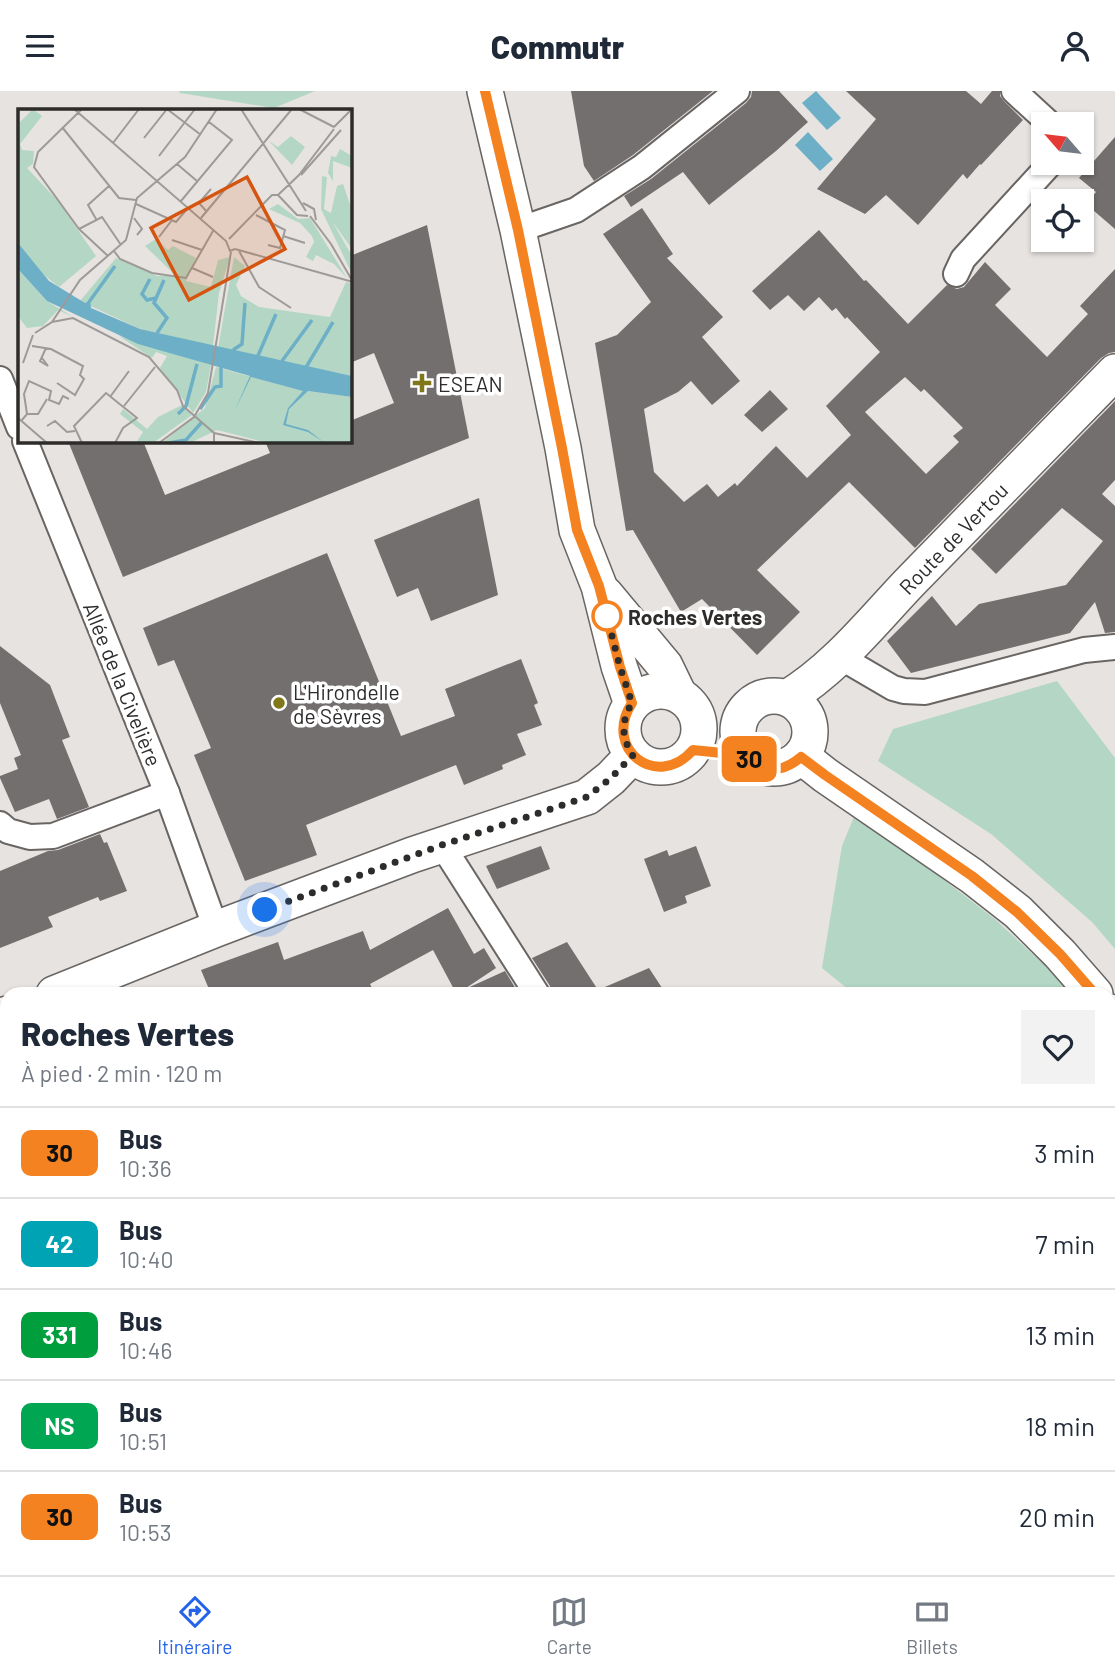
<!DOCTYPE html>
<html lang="fr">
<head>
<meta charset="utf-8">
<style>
  :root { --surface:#fff; --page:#f2f2f3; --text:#1f2937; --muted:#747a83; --line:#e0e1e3; --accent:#2563eb }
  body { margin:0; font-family:Barlow,sans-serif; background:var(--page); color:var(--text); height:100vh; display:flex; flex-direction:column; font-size:26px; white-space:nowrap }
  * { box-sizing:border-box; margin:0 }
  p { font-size:23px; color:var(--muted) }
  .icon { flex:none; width:38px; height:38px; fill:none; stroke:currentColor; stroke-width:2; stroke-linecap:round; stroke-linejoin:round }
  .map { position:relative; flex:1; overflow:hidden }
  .drawer { position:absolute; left:0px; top:896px; width:1116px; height:588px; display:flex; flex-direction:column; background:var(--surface); border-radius:21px 21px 0 0; box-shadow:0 2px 5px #0004 }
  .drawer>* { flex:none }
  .badge { padding:0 14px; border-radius:10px; font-size:24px; line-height:46px }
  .needle { width:46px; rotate:298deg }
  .tools { position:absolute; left:1031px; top:21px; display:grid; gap:14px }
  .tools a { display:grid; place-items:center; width:63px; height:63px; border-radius:0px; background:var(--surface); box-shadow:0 2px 5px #0004; font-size:35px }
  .you { position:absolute; width:35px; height:35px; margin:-18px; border:5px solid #fff; border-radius:50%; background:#1a73e8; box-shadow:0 0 0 10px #1a73e833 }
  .map>.badge { position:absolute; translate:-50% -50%; box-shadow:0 0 0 4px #fff }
  .round { display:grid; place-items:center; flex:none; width:74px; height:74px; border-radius:0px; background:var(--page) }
  .head { display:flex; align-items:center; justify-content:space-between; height:119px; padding:0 21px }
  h1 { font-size:33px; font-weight:800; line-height:52px }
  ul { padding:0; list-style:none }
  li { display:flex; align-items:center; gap:21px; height:91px; padding:0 21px; border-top:2px solid var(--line) }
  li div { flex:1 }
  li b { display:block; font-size:26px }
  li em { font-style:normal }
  li .badge { min-width:77px; font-weight:700; text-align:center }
  header { display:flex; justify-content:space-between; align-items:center; height:91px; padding:0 21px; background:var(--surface); font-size:32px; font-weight:800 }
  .tab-bar { display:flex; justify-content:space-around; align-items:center; height:98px; border-top:2px solid var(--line); background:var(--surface); font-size:19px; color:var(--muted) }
  .tab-bar a { display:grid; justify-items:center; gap:4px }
  .tab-bar .active { color:var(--accent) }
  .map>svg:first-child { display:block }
</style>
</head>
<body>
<header><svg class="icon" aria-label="menu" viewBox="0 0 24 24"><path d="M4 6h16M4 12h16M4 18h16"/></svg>Commutr<svg class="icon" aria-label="person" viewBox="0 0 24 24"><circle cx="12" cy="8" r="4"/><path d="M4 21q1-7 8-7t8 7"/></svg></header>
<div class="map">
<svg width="1115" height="1484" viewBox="0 0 1115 1484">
  <rect width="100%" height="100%" fill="#e7e3e1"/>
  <!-- green -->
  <g fill="#b3d7c4">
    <polygon points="179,0 315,0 274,17 180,2"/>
    <polygon points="1057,590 1115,667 1115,858 1092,831 991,743 878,670 893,638"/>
    <polygon points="856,721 996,829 1075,903 854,903 822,877 842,755"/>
    <polygon points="1110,942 1115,949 1115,1484 713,1484 709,1477 1110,1477"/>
    <polygon points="201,1477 677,1477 666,1484 182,1484"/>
  </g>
  <!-- water -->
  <g fill="#6dafc6">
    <polygon points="816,0 841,27 827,39 802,12"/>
    <polygon points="808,41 833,68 820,80 795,54"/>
  </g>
  <!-- building -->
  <g fill="#736f6e" fill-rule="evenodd">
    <polygon points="571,0 713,0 633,64 594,90 584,75"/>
    <polygon points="752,0 779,0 808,31 776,60 709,114 683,81 631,116 624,105 651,88 746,12 751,6"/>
    <polygon points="846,0 966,0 981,13 992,0 1000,0 1000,5 1004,10 1023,29 981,74 980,73 967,88 963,83 918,134 886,104 865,123 817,98 876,28"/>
    <polygon points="1115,46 1115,138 1086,113 1096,101 1079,87"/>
    <path d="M 642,117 L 673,163 L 667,167 L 723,226 L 702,246 L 740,290 L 712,314 L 691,290 L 678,301 L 644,318 L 654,381 L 684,411 L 707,393 L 718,406 L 735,392 L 737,395 L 776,355 L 807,387 L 851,344 L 826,315 L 880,261 L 847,226 L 845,228 L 836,217 L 832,220 L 819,206 L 804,220 L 788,204 L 770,219 L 752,200 L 819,139 L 864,190 L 866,189 L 908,233 L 947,194 L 957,198 L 964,196 L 985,171 L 1011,198 L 995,214 L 1047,266 L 1088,223 L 1080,215 L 1115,178 L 1115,261 L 1109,262 L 1101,267 L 915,457 L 849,391 L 757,479 L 800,521 L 757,564 L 702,508 L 681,521 L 633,439 L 626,440 L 595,252 L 617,244 L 651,211 L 603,143 ZM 905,286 L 921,301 L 924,298 L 963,337 L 953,345 L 959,351 L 926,383 L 865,321 Z"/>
    <polygon points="427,134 469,347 123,486 68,350 143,350 165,404 270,362 265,350 350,350 350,330 394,312 374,262 350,272 350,165"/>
    <polygon points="770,299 788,318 762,341 744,324"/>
    <polygon points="1115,310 1115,389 1102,403 1115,415 1115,541 1105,542 1095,511 1070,542 911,582 887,550 932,505 956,535 979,513 1066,494 1103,450 1062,417 996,483 971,458"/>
    <polygon points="479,407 498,504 431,530 418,497 397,506 374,449"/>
    <polygon points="327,462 401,645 455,625 445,598 521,568 538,612 534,614 542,634 517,643 526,664 502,674 503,678 464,694 456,674 306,734 317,764 245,790 194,664 211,657 174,569 158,575 143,537"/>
    <polygon points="0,555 50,594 70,646 62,649 89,716 57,728 49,708 15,721 0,687 0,685 18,678 14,667 21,664 0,612"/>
    <polygon points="100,743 104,752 107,751 127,800 100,810 98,806 48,826 53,836 0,857 0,780 48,760 58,759"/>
    <polygon points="541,755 550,778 497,798 486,775"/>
    <polygon points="696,755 711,795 685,805 687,812 664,821 644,768 667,759 669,765"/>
    <polygon points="448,817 474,863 484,857 496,877 463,899 505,880 519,903 454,903 456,902 433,859 370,893 375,903 211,903 201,879 278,851 284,869 363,840 370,859"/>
    <polygon points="567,851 598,899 649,877 666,903 552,903 550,895 532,867"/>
  </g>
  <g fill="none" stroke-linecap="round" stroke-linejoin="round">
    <!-- street casing -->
    <g stroke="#686563" stroke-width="28">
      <g id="street">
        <polyline points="1014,0 1050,33"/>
        <polyline points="518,139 576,119 642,76 737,0"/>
        <polyline points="956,183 963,168 1051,72"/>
        <polyline points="0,288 19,336"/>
        <polyline points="25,350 167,702 216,838"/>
        <polyline points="840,566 893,597 904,600 925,601 1084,559 1115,556"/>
        <polyline points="0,733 8,740 30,746 53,745 167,702"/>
        <polyline points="442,754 537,903"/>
        <polyline points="0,1197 7,1192"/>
        <polyline points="706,1484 711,1477"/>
      </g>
    </g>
    <!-- secondary casing -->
    <g stroke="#686563" stroke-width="38">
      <g id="secondary">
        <polyline points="485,0 518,139 563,357 577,439 599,495 619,575 632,613"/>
        <polyline points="605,503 665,575 679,604"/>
        <circle cx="661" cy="638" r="38"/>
        <circle cx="774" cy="641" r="36"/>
        <path d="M 787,607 C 836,577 871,532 910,491 C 979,421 1047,351 1115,281"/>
        <polyline points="801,665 825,684 972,785 1018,821 1060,863 1095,903"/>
        <polyline points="54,903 216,838 412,764 587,706 611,687 633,664"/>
        <polyline points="1110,921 1115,927"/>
        <polyline points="0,927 7,923"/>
      </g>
    </g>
    <!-- street -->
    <use href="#street" stroke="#fff" stroke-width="24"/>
    <!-- secondary -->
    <use href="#secondary" stroke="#fff" stroke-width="35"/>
  </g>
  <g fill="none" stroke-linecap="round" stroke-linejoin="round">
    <!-- line casing -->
    <g stroke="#fff" stroke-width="16">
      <path id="line" d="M 485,0 L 518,139 L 562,357 L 577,439 L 599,495 L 620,576 L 632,612 C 602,658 657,700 693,659 C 704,660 739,663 747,667 C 751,668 753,672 756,674 C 772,683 788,677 801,666 L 825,684 L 972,785 L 1017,821 L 1060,863 L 1095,903"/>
    </g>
    <!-- line -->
    <use href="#line" stroke="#f58220" stroke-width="10"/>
    <!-- walk -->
    <path stroke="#2d2c2b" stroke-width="7" stroke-dasharray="0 12.6" d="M 265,819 L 442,754 L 587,706 L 611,687 L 633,664 C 621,647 621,630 632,612 L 620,576 L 606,522 L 607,525"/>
  </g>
  <!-- markers -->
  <g fill="#80771b" stroke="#fff" stroke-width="2.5">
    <path d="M418.5 281.5h7v7h7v7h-7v7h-7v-7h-7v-7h7z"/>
    <circle cx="279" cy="612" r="7"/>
  </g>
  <circle fill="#fff" stroke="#f58220" stroke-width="3.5" cx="607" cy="525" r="14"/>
  <g text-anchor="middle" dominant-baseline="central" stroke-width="7" stroke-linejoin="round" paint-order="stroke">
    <!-- poi labels -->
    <g font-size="21" fill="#2d2c2b" stroke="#fff" text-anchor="start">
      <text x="438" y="292">ESEAN</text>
      <text x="293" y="600">L'Hirondelle<tspan x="293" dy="24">de Sèvres</tspan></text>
    </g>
    <!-- street labels -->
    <g font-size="21" fill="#2d2c2b" stroke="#fff">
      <text transform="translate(953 447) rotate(-46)">Route de Vertou</text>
      <text transform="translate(123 593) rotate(68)">Allée de la Civelière</text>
    </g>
    <!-- stop labels -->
    <g font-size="21" font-weight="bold" fill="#2d2c2b" stroke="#fff" text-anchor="start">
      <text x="628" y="525">Roches Vertes</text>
    </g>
  </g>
  <!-- overview -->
  <g transform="translate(18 18)">
    <rect width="334" height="334" fill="#e7e3e1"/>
    <path d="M 15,0 L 24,7 L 2,35 L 4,41 L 16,42 L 15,55 L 9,59 L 39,91 L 78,147 L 41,178 L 16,158 L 0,134 L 0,15 ZM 273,27 L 287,38 L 274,56 L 251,32 L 260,38 ZM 322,40 L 334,47 L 334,59 L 315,52 L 315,72 L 310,64 L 313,47 L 318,48 ZM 304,67 L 309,68 L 306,100 L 313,104 L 319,77 L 325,75 L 334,101 L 334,140 L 314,112 L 334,147 L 334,165 L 303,100 ZM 260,95 L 280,110 L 292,109 L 329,169 L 316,155 L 298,146 L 295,152 L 288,148 L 296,133 L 294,127 L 282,114 L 251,100 ZM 138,130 L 150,141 L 155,137 L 178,149 L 168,172 L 193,178 L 200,151 L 212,148 L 201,184 L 195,237 L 122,220 L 62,192 L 98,149 L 139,167 L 157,166 L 127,137 ZM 216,148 L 227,157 L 218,176 L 223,187 L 241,198 L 312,208 L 328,173 L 332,174 L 334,267 L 200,239 ZM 0,160 L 29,192 L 55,208 L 40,201 L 25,217 L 9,219 L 0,207 ZM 101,227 L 193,256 L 188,283 L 175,304 L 142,259 L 149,247 L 138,243 L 134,249 ZM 198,258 L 286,282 L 284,286 L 290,282 L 334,288 L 334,334 L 307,334 L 293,324 L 306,334 L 250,334 L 199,321 L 174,333 L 144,334 L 187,299 ZM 164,296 L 174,306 L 135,334 L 118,334 L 125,323 L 102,305 L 105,300 L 129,320 L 140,308 Z" fill="#b3d7c4"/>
    <path d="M 0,134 L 31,172 L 67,194 L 72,191 L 73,199 L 122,220 L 334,267 L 334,288 L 290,282 L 271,300 L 268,315 L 290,321 L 307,334 L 290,323 L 265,316 L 270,299 L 285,282 L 233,268 L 216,303 L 232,267 L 120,235 L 29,192 L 0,160 Z" fill="#6dafc6"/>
    <path fill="none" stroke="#6dafc6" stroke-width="3.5" d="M 132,170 L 124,185 L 129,191 L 138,189M 71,193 L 97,157M 139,224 L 149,209 L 136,194 L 146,171M 215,241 L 224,235 L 227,194M 239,249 L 258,205M 264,252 L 294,211M 287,260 L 315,213M 182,300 L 197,278 L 203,277 L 203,257M 160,305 L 168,297 L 179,255M 151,334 L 168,331 L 184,313"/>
    <path fill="none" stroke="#9d9a98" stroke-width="2" d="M 56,0 L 208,132 L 212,142 L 217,140M 64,0 L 20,43 L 16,58 L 61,120 L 90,147M 149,0 L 183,26M 223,0 L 288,102M 281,0 L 316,18M 44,18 L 101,89 L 118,91M 316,18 L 334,0M 126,29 L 149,0M 95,34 L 121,0M 141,47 L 177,0M 159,55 L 179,72M 283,66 L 323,21M 260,86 L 279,106 L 290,107M 163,92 L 214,31 L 191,13M 285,94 L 296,100 L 298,111M 118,95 L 158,113 L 169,100M 189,103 L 181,94 L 193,80M 238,106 L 267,121 L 262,139 L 250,136M 292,107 L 313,135M 116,109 L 124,120 L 119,126M 183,109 L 274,0M 78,110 L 70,96 L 91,77M 61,120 L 84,108 L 103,136M 265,127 L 287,134M 141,128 L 154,111M 211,130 L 254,86 L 260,86 L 281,66 L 316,20M 154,131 L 184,141M 313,135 L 335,173M 217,140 L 335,173M 96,142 L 102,150 L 134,164 L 168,169 L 195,122M 221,142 L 241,178 L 273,199M 174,159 L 195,168M 34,213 L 55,209 L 131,248 L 159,281 L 165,297 L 196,324 L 196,334M 17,224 L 34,213 L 62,171 L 108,131 L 119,89 L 167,48 L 199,0M 14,237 L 33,240 L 65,257 L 62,266 L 66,270 L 57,286 L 39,274M 24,249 L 30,257 L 22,252 L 28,239M 5,254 L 15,226M 0,262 L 0,309M 92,288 L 111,262M 106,297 L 137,258M 9,305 L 6,285 L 11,272 L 33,282 L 31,291 L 41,295 L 45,287 L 51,290M 0,309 L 29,334M 4,311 L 9,305 L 20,305 L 29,290M 29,317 L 37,312 L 49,323 L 57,322M 196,324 L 241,334M 64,334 L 56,317 L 88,284 L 119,309 L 105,319 L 97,334M 141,334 L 176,308 L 190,284 L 213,143"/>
    <path fill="#d5540f" fill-opacity="0.15" stroke="#d5540f" stroke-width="3.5" d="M 229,68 L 267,140 L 171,191 L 133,119 Z"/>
    <rect width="334" height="334" fill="none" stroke="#2d2c2b" stroke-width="3.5"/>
  </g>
</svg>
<div class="tools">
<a><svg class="needle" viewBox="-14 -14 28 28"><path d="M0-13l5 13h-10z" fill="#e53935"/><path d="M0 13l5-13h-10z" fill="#747a83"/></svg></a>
<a><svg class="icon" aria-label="locate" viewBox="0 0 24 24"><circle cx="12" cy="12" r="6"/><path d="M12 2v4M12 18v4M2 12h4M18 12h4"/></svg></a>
</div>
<div class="you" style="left:265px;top:819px"></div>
<b class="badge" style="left:749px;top:668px;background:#f58220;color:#111">30</b>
<section class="drawer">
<div class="head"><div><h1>Roches Vertes</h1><p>À pied · 2 min · 120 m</p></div><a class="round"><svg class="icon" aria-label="heart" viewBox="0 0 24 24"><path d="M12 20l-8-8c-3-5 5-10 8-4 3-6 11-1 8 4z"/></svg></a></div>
<ul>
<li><span class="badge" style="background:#f58220;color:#111">30</span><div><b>Bus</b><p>10:36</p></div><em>3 min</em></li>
<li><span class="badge" style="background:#00a3b4;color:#fff">42</span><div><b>Bus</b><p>10:40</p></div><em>7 min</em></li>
<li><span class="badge" style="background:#009e3d;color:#fff">331</span><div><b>Bus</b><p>10:46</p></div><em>13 min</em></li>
<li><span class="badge" style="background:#00a651;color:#fff">NS</span><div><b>Bus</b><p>10:51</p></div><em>18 min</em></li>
<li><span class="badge" style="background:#f58220;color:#111">30</span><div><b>Bus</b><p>10:53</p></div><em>20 min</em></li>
</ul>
</section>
</div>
<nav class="tab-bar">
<a class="active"><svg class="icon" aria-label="directions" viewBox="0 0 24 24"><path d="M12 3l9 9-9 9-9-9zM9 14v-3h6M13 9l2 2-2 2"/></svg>Itinéraire</a>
<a><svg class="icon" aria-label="map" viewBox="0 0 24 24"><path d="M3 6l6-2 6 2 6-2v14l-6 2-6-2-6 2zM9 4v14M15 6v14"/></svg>Carte</a>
<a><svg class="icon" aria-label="tickets" viewBox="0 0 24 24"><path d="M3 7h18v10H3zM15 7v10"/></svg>Billets</a>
</nav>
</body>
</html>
